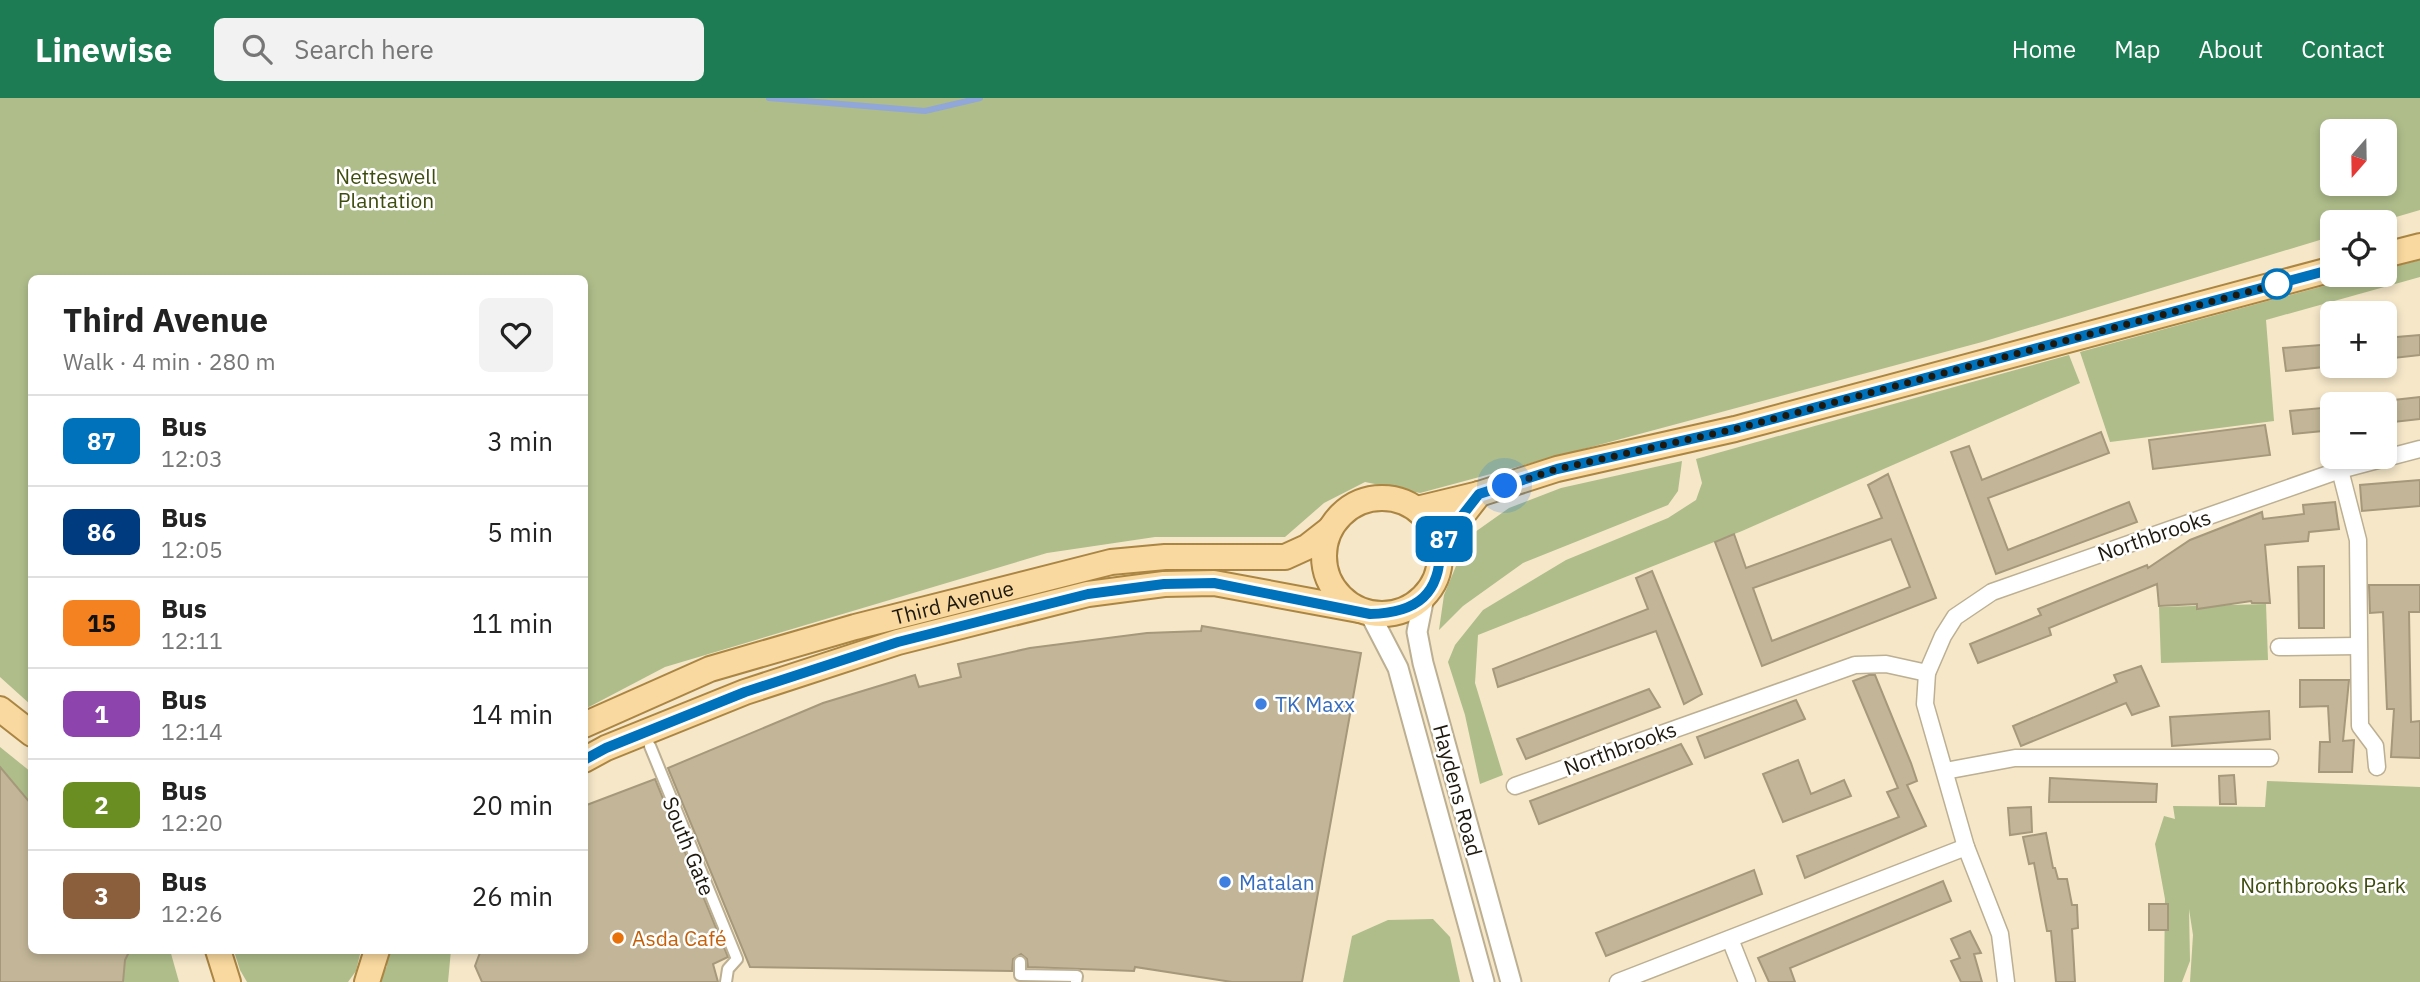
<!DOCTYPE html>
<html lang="en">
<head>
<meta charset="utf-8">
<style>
  :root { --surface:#fff; --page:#f2f2f2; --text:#222; --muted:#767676; --line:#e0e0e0; --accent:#1d7c53 }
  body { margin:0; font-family:"IBM Plex Sans",sans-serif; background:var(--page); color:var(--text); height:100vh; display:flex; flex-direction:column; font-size:26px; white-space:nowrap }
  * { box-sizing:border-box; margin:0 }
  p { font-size:23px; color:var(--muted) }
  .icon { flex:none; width:38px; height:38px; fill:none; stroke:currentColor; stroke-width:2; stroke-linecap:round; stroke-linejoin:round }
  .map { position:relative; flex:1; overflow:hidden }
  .sheet { position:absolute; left:28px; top:177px; width:560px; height:679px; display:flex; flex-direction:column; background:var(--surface); border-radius:10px; box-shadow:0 4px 10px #0003 }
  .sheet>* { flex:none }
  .badge { padding:0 14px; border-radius:10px; font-size:24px; line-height:46px }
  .needle { width:46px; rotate:200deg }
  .buttons { position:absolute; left:2320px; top:21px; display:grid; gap:14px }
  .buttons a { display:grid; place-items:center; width:77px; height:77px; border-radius:10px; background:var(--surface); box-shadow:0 4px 10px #0003; font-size:35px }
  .you { position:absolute; width:35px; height:35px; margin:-18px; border:5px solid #fff; border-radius:50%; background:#1a73e8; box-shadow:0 0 0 10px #1a73e833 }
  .map>.badge { position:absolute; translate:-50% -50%; box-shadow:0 0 0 4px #fff }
  .round { display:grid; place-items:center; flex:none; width:74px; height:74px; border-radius:10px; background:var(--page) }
  .overview { display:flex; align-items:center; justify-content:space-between; height:119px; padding:0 35px }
  h1 { font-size:33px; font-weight:700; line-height:52px }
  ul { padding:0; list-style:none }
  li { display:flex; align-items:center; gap:21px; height:91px; padding:0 35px; border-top:2px solid var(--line) }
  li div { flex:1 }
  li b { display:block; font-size:26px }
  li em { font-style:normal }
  li .badge { min-width:77px; font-weight:700; text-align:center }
  header { display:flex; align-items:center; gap:42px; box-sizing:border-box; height:98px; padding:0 35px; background:var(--accent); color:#fff }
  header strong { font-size:33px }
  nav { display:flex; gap:38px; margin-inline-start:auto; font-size:24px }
  .search { width:490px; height:63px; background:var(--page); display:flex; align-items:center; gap:18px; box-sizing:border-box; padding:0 24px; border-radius:10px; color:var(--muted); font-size:26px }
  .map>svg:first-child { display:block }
</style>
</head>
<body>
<header>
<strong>Linewise</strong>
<div class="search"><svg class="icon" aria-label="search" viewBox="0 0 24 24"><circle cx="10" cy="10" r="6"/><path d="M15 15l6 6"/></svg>Search here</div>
<nav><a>Home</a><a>Map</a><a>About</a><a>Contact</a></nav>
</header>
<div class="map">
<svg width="2420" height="884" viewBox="0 0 2420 884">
  <rect width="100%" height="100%" fill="#f5e7c8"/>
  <!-- green -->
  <g fill="#aebd8a" fill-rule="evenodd">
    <path d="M 0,0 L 2420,0 L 2420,112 L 2379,124 L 2333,124 L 2333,138 L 1982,244 L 1420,395 L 1365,384 L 1324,405 L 1285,439 L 1155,439 L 1047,455 L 665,569 L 585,611 L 584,180 L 32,180 L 31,607 L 0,579 ZM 2333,33 L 2385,33 L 2385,86 L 2333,86 Z"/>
    <polygon points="2420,162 2420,179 2266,222 2274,323 2110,344 2080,254 2364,177 2385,177 2385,171"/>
    <polygon points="2069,257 2080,285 1742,433 1478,537 1475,585 1503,677 1480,686 1465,617 1448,564 1455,547 1483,512 1566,462 1668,420 1696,402 1702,385 1696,361"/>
    <polygon points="1682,363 1678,393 1668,407 1523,465 1463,508 1439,532 1444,497 1468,439 1509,410 1561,390"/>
    <polygon points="2266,506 2268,562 2161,565 2159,509"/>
    <polygon points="0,649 31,674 32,852 170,852 179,884 0,884"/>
    <polygon points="2267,683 2420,689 2420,884 2190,884 2193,837 2189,811 2190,863 2182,884 2164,884 2165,801 2155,746 2164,718 2175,721 2173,708 2265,709"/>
    <polygon points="1433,821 1450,839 1460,884 1343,884 1352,838 1388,822"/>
    <polygon points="361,852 356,873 348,884 247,884 240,872 234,853"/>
    <polygon points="387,852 451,852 448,884 379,884 387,868"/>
  </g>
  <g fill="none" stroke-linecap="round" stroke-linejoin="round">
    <!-- stream -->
    <polyline stroke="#90a7d7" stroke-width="6" points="769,0 925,13 980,0"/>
  </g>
  <!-- building -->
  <g fill="#c3b698" stroke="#a5987b" stroke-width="2" fill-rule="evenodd">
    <polygon points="2420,237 2420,257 2385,261 2385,240"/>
    <polygon points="2333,246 2333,268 2286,273 2283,250"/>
    <polygon points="2420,299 2420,321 2385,325 2385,303"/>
    <polygon points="2333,309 2333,332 2293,336 2290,313"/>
    <polygon points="2265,327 2270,357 2153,371 2149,342"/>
    <polygon points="2101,334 2109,355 1988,400 2008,452 2129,404 2137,424 1996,476 1951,354 1969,348 1982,382"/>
    <path d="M 1888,376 L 1936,500 L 1762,568 L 1715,444 L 1734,436 L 1746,470 L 1882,420 L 1868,387 ZM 1891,441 L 1910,489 L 1772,543 L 1753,490 Z"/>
    <polygon points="2420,382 2420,408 2362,413 2360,387"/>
    <polygon points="2335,404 2339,431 2309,434 2308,443 2265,447 2270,505 2252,505 2251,503 2197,511 2197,506 2159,508 2157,486 2049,530 2051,537 1978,565 1970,546 2041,517 2038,511 2147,467 2148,470 2190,442 2262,414 2263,421 2304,416 2303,407"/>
    <polygon points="2324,468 2324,530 2299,530 2298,469"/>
    <polygon points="1652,473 1702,596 1684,606 1656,533 1498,589 1493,571 1648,511 1636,480"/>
    <polygon points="2369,487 2420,487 2420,514 2409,514 2411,624 2420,623 2420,660 2391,659 2394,611 2387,611 2383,514 2370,515"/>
    <polygon points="1202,528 1361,555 1302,884 1232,884 1135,869 1134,873 1028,869 1027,861 1021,856 1013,861 1012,873 750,869 668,670 823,605 915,577 919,589 961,579 958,566 1030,550 1147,535 1201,533"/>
    <polygon points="2141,568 2159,608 2132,617 2126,605 2021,648 2013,628 2117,584 2114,577"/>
    <polygon points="1869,577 1875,577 1911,665 1917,683 1907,687 1926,728 1805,780 1797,758 1899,719 1887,694 1898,690 1853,583"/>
    <polygon points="2300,582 2349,582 2343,643 2354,642 2352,674 2319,674 2320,644 2330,644 2328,608 2300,609"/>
    <polygon points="1649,591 1660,609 1526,661 1517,641"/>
    <polygon points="1796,602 1805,621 1705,660 1697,639"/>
    <polygon points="2269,613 2270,641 2172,648 2170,619"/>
    <polygon points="1681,646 1692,666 1539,726 1530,703"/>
    <polygon points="1798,662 1811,696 1844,682 1851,698 1783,724 1763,676"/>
    <polygon points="0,669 32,707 32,852 130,852 125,862 123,884 0,884"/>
    <polygon points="2234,677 2236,706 2220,706 2219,678"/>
    <polygon points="2050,680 2157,686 2156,704 2049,704"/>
    <polygon points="655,681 728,859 713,866 718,884 482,884 475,868 481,852 584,852 584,708"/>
    <polygon points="2031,709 2032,734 2010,737 2008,710"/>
    <polygon points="2046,735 2053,770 2055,770 2058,781 2067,781 2072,807 2077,807 2078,830 2072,831 2075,884 2056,884 2051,833 2047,833 2034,765 2029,766 2023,739"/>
    <polygon points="1754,772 1762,796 1606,858 1596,835"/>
    <polygon points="1943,783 1951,803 1790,870 1795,884 1769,884 1758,860"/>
    <rect x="2149" y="806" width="19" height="26"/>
    <polygon points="1970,833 1981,855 1974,856 1982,884 1961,884 1951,863 1960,860 1951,841"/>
  </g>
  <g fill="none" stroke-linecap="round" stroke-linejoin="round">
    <!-- pedestrian casing -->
    <g stroke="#bcaf92" stroke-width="14">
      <g id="pedestrian">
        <polyline points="650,648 737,861 728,871 726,884"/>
        <polyline points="1020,864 1020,877 1077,878 1076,884"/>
      </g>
    </g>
    <!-- minor casing -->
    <g stroke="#bcaf92" stroke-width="19">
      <g id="minor">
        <polyline points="2340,372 2358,442 2360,628 2375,648 2377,669"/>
        <polyline points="2279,549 2357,548"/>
        <polyline points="1945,673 2015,660 2270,660"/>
        <polyline points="1515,688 1855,567 1886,566 1927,575"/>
        <polyline points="1730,841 1747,884"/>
        <polyline points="1618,884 1966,749"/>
        <polyline points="2006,884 2000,836 1966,749 1925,606 1927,575 1943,538 1955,519 1992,494 2340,372 2420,351"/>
      </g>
    </g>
    <!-- tertiary casing -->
    <g stroke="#bcaf92" stroke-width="23">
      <g id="tertiary">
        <polyline points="1424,499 1417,534 1423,565 1511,884"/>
        <polyline points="1370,516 1398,570 1484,884"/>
      </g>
    </g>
    <!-- primary casing -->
    <g stroke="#aa8543" stroke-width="28">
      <g id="primary">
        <polyline points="2385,157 2420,148"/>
        <circle cx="1382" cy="458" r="58"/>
        <polyline points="1417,411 1479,396 1557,371 1735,331 2333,171"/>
        <polyline points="1440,446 1479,396"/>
        <polyline points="0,611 32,636"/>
        <path id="s1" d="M 584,627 L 710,571 L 855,529 L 1111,464 L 1165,459 L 1285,459 L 1307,449 L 1330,431"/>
        <polyline points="584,662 606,650 745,594 898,544 1088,496 1164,486 1214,485 1359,512"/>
        <polyline points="218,852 228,884"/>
        <polyline points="367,884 377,852"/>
      </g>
    </g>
    <!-- pedestrian -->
    <use href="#pedestrian" stroke="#fff" stroke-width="10"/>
    <!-- minor -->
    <use href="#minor" stroke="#fff" stroke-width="16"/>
    <!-- tertiary -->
    <use href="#tertiary" stroke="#fff" stroke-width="19"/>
    <!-- primary -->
    <use href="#primary" stroke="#f9d99f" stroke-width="24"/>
  </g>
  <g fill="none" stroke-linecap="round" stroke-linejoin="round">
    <!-- line casing -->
    <g stroke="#fff" stroke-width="16">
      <path id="line" d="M 584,662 L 606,650 L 745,594 L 898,544 L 1088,496 L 1164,486 L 1214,485 L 1370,516 C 1417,515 1442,496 1440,446 L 1479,396 L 1557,371 L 1735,331 L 2333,171"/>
    </g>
    <!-- line -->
    <use href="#line" stroke="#0072bc" stroke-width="10"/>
    <!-- walk -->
    <polyline stroke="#1e190e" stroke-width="7" stroke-dasharray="0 12.6" points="1505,388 1557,371 1735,331 2277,186"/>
  </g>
  <!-- markers -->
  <circle fill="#fff" stroke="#0072bc" stroke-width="3.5" cx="2277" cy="186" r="14"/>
  <g fill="#3f7fe0" stroke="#fff" stroke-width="2.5">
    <circle cx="1261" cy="606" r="7"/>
    <circle cx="1225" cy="784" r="7"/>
  </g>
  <circle fill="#e8710a" stroke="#fff" stroke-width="2.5" cx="618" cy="840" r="7"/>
  <g text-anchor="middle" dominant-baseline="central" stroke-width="5" stroke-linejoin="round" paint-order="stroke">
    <!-- park labels -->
    <g font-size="21" fill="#3f4c0f" stroke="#fff">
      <text x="386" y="78">Netteswell<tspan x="386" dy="24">Plantation</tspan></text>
      <text x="2323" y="787">Northbrooks Park</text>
    </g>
    <!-- street labels -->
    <g font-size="21" fill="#1e190e" stroke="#fff">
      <text transform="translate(2154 437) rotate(-19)">Northbrooks</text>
      <text stroke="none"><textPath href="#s1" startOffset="390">Third Avenue</textPath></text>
      <text transform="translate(1620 650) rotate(-20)">Northbrooks</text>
      <text transform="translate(1458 692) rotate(75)">Haydens Road</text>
      <text transform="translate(689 748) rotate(68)">South Gate</text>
    </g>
    <!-- shop labels -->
    <g font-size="21" fill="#366cbe" stroke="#fff" text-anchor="start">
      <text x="1275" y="606">TK Maxx</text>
      <text x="1239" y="784">Matalan</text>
    </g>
    <!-- food labels -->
    <g font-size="21" fill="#c56008" stroke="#fff" text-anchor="start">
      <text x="632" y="840">Asda Café</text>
    </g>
  </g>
</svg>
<div class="buttons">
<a><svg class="needle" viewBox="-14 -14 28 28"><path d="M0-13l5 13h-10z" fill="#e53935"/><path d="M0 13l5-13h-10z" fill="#767676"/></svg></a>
<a><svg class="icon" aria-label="locate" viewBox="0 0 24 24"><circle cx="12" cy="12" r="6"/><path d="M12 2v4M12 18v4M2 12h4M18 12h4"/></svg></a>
<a>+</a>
<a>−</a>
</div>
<div class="you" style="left:1505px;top:388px"></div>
<b class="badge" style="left:1444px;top:441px;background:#0072bc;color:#fff">87</b>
<section class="sheet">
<div class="overview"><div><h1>Third Avenue</h1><p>Walk · 4 min · 280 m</p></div><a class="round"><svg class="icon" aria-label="heart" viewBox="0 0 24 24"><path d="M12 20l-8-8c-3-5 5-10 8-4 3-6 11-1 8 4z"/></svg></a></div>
<ul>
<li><span class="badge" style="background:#0072bc;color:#fff">87</span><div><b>Bus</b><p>12:03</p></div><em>3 min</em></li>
<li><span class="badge" style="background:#003b80;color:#fff">86</span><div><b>Bus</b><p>12:05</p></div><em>5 min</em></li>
<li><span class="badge" style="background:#f58220;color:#111">15</span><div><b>Bus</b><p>12:11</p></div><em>11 min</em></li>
<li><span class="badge" style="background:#8e44ad;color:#fff">1</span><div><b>Bus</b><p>12:14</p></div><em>14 min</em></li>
<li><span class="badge" style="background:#6b8e23;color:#fff">2</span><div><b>Bus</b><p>12:20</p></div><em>20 min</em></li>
<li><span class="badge" style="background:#8b5e3c;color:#fff">3</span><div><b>Bus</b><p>12:26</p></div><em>26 min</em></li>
</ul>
</section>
</div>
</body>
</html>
